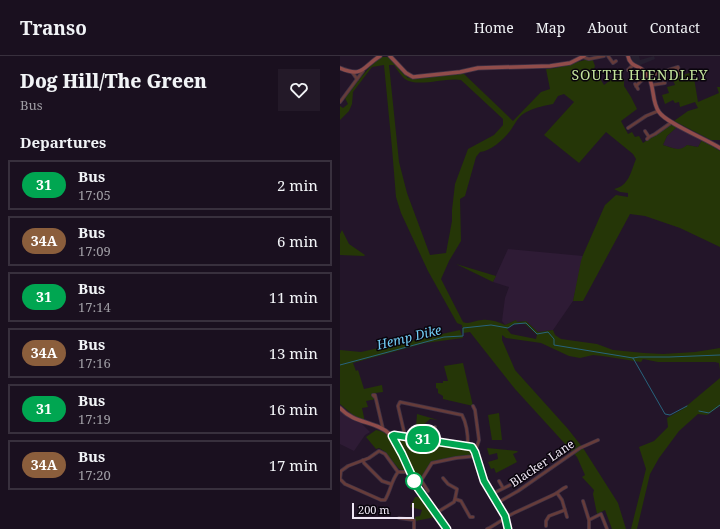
<!DOCTYPE html>
<html lang="en">
<head>
<meta charset="utf-8">
<style>
  :root { --surface:#1a101f; --page:#231928; --text:#f1f3f6; --muted:#9f9da4; --line:#38303d }
  body { margin:0; font-family:"Noto Serif",serif; background:var(--page); color:var(--text); height:100vh; display:flex; flex-direction:column; font-size:15px; white-space:nowrap }
  * { box-sizing:border-box; margin:0 }
  p { font-size:13px; color:var(--muted) }
  .icon { flex:none; width:22px; height:22px; fill:none; stroke:currentColor; stroke-width:2; stroke-linecap:round; stroke-linejoin:round }
  .map { position:relative; flex:1; overflow:hidden }
  .drawer { display:flex; flex-direction:column; background:var(--surface); width:340px }
  .drawer>* { flex:none }
  .badge { padding:0 8px; border-radius:13px; font-size:14px; line-height:26px }
  .scale { position:absolute; left:12px; bottom:10px; width:62px; box-sizing:border-box; padding-left:4px; border:2px solid #efe6f4; border-top:0; font-size:11px; line-height:14px; white-space:nowrap; color:#efe6f4; -webkit-text-stroke:3px #09040c; paint-order:stroke }
  .map>.badge { position:absolute; translate:-50% -50%; box-shadow:0 0 0 2px #fff }
  h2 { padding:0 20px; font-size:15px; line-height:36px }
  .round { display:grid; place-items:center; flex:none; width:42px; height:42px; border-radius:0px; background:var(--page) }
  .summary { display:flex; align-items:center; justify-content:space-between; height:68px; padding:0 20px }
  h1 { font-size:19px; font-weight:800; line-height:30px }
  ul { padding:0; list-style:none }
  li { display:flex; align-items:center; gap:12px; height:50px; margin:0 8px 6px; padding:0 12px; border:2px solid var(--line); border-radius:0px }
  li div { flex:1 }
  li b { display:block; font-size:15px }
  li em { font-style:normal }
  li .badge { min-width:44px; font-weight:700; text-align:center }
  header { display:flex; align-items:center; gap:24px; box-sizing:border-box; height:56px; padding:0 20px; background:var(--surface); border-bottom:1px solid var(--line) }
  header strong { font-size:19px }
  nav { display:flex; gap:22px; margin-inline-start:auto; font-size:14px }
  main { display:flex; flex:1; min-height:0 }
  .map>svg:first-child { display:block }
</style>
</head>
<body>
<header>
<strong>Transo</strong>
<nav><a>Home</a><a>Map</a><a>About</a><a>Contact</a></nav>
</header>
<main>
<section class="drawer">
<div class="summary"><div><h1>Dog Hill/The Green</h1><p>Bus</p></div><a class="round"><svg class="icon" aria-label="heart" viewBox="0 0 24 24"><path d="M12 20l-8-8c-3-5 5-10 8-4 3-6 11-1 8 4z"/></svg></a></div>
<h2>Departures</h2>
<ul>
<li><span class="badge" style="background:#00a651;color:#fff">31</span><div><b>Bus</b><p>17:05</p></div><em>2 min</em></li>
<li><span class="badge" style="background:#8b5e3c;color:#fff">34A</span><div><b>Bus</b><p>17:09</p></div><em>6 min</em></li>
<li><span class="badge" style="background:#00a651;color:#fff">31</span><div><b>Bus</b><p>17:14</p></div><em>11 min</em></li>
<li><span class="badge" style="background:#8b5e3c;color:#fff">34A</span><div><b>Bus</b><p>17:16</p></div><em>13 min</em></li>
<li><span class="badge" style="background:#00a651;color:#fff">31</span><div><b>Bus</b><p>17:19</p></div><em>16 min</em></li>
<li><span class="badge" style="background:#8b5e3c;color:#fff">34A</span><div><b>Bus</b><p>17:20</p></div><em>17 min</em></li>
</ul>
</section>
<div class="map">
<svg width="380" height="473" viewBox="0 0 380 473">
  <rect width="100%" height="100%" fill="#231529"/>
  <!-- commercial -->
  <polygon fill="#261f2f" points="291,0 299,0 300,4 314,0 315,3 298,10 293,6"/>
  <!-- built -->
  <g fill="#2e1b35">
    <polygon points="337,71 362,84 358,91 347,89 344,92 339,94 323,89 327,80"/>
    <polygon points="168,193 243,200 233,245 213,274 198,276 186,265 176,266 176,264 165,269 162,265 165,242 169,231 153,226"/>
    <polygon points="0,355 11,363 21,367 30,376 25,379 14,395 0,388"/>
  </g>
  <!-- green -->
  <g fill="#253607" fill-rule="evenodd">
    <path d="M 40,1 L 49,1 L 68,22 L 123,17 L 173,65 L 201,36 L 210,33 L 206,13 L 216,12 L 252,2 L 255,10 L 254,13 L 264,29 L 277,19 L 279,24 L 284,22 L 284,30 L 291,41 L 297,53 L 281,65 L 288,78 L 292,76 L 295,81 L 299,80 L 303,87 L 331,68 L 337,71 L 327,80 L 323,89 C 332,92 340,96 347,89 L 358,91 L 362,84 L 380,95 L 380,191 L 340,172 L 305,160 L 290,158 L 243,245 L 233,245 L 241,205 L 243,199 L 265,149 L 276,139 L 288,141 L 288,137 L 280,136 L 274,133 C 289,130 291,115 296,103 L 293,98 L 266,76 L 239,107 L 204,79 L 234,46 L 224,38 L 218,40 L 213,48 C 203,50 192,52 183,58 C 177,62 174,70 170,75 C 163,84 151,95 140,96 L 136,101 L 125,140 L 120,143 L 121,185 L 109,205 L 101,223 L 123,266 C 129,269 135,264 142,264 C 150,263 158,266 165,269 L 176,264 L 177,266 L 186,265 L 198,276 L 213,274 L 215,279 L 221,283 L 257,288 L 273,294 L 304,297 L 323,298 L 355,296 L 380,292 L 380,314 L 379,307 L 375,306 L 318,306 L 303,303 L 301,306 L 262,300 L 253,299 L 240,302 L 229,300 L 201,287 L 166,282 L 162,279 L 162,284 L 175,314 L 228,373 L 243,392 L 278,447 L 286,473 L 272,473 L 265,454 L 257,458 L 253,438 L 254,434 L 242,421 L 245,419 L 237,401 L 175,333 L 130,276 L 123,277 L 122,269 L 117,267 L 88,215 L 61,157 L 56,141 L 52,92 L 44,9 L 32,11 L 13,36 L 12,48 L 9,55 L 0,64 L 0,50 L 3,52 L 8,48 L 5,42 C 16,27 26,14 40,1 ZM 49,9 L 54,9 C 57,13 61,20 65,23 C 77,32 106,21 121,24 L 163,63 L 163,69 L 154,79 L 128,93 L 115,128 L 112,154 L 112,165 L 106,197 L 90,199 L 67,137 L 59,106 ZM 174,268 L 185,268 L 197,279 L 196,283 L 171,278 L 167,273 Z"/>
    <polygon points="353,16 358,46 379,37 377,31 380,31 380,84 371,84 334,65 348,55 358,52 355,46 340,51 339,46 335,47 333,44 325,48 322,39 329,37 327,31 335,29 332,22"/>
    <polygon points="2,174 9,188 25,199 24,200 0,199 0,178"/>
    <polygon points="116,208 156,220 153,226"/>
    <polygon points="120,274 123,282 85,287 13,307 16,315 18,314 24,333 42,329 43,336 35,337 36,343 26,345 28,351 22,352 25,366 19,364 0,348 0,294 21,296"/>
    <polygon points="123,307 133,350 103,343 103,340 98,337 98,333 96,332 96,327 103,327 103,325 108,325 104,310"/>
    <polygon points="380,322 380,350 367,359 358,358 339,375 319,402 310,418 297,473 291,473 306,413 299,391 314,385 328,371 327,362 343,353"/>
    <polygon points="159,357 162,384 152,384 148,359"/>
    <polygon points="77,358 98,364 90,363 81,371 76,371"/>
    <path d="M 36,374 C 40,375 45,376 48,379 C 54,384 67,408 64,415 L 59,413 L 44,395 L 39,392 L 36,393 L 26,381 Z"/>
    <polygon points="55,379 128,390 136,400 92,407 77,431 62,398 52,380"/>
    <polygon points="147,392 177,395 178,396 173,398 177,406 156,417 154,412 151,413 148,406 158,403 157,397 149,399"/>
    <polygon points="75,441 80,441 96,461 75,465 75,461 80,460 82,454 70,451"/>
  </g>
  <g fill="none" stroke-linecap="round" stroke-linejoin="round">
    <!-- stream -->
    <g stroke="#28637d" stroke-width="1">
      <polyline points="293,302 299,301 329,301 380,299"/>
      <polyline points="0,309 104,281 123,280 123,272 151,269 168,272 174,268 186,267 197,278 208,276 214,283 214,289 293,302 325,358 330,359 347,350"/>
      <polyline points="359,355 369,357 380,349"/>
    </g>
    <!-- street casing -->
    <g stroke="#403245" stroke-width="4">
      <g id="street">
        <polyline points="268,0 273,7 276,5"/>
        <polyline points="243,1 249,3 264,0"/>
        <polyline points="288,14 292,10"/>
        <polyline points="12,16 17,23"/>
        <polyline points="309,20 338,11 340,18"/>
        <polyline points="295,28 298,33"/>
        <polyline points="312,29 325,27"/>
        <polyline points="296,30 307,19"/>
        <polyline points="0,46 23,15"/>
        <polyline points="288,72 306,60 318,55"/>
        <polyline points="305,75 309,81 307,83"/>
        <polyline points="309,81 315,78 332,66"/>
        <polyline points="35,341 33,339 35,339 43,373"/>
        <polyline points="133,350 135,354 139,384 135,396"/>
        <polyline points="52,380 58,379 132,391 135,396 144,425 165,460 168,473"/>
        <path d="M 65,380 L 58,350 L 60,346 L 122,359 C 127,368 128,380 128,390"/>
        <polyline points="93,385 95,371"/>
        <polyline points="23,404 24,407 42,425 51,428"/>
        <path d="M 58,416 C 51,425 51,434 45,444 L 41,444 L 5,428 L 0,423 L 1,415 L 8,410 L 29,402 L 39,395 L 45,398 L 58,416 L 69,416"/>
        <polyline points="103,422 108,428 117,433 115,443"/>
        <polyline points="81,424 88,435"/>
        <polyline points="159,425 163,432"/>
        <polyline points="77,431 92,407 116,402 136,400"/>
        <polyline points="217,437 222,444 227,461"/>
        <polyline points="152,438 170,429"/>
        <polyline points="115,443 121,445 130,461 133,461"/>
        <polyline points="243,445 249,464 249,473"/>
        <polyline points="157,447 178,435 240,392 258,384"/>
        <polyline points="96,457 114,446 115,443"/>
        <polyline points="59,462 74,464 74,473"/>
        <polyline points="249,464 261,458 267,473"/>
        <polyline points="206,470 206,465 209,460 225,454"/>
        <path d="M 147,473 C 156,469 164,462 174,457 C 187,451 200,445 213,439 C 218,437 221,433 226,431"/>
      </g>
    </g>
    <!-- secondary casing -->
    <g stroke="#403245" stroke-width="5">
      <g id="secondary">
        <polyline points="50,0 66,17 73,21 120,16 138,12 210,10 230,7 244,0"/>
        <path d="M 288,0 C 290,12 301,9 307,18 C 315,28 311,45 319,56 C 326,67 366,83 380,92"/>
        <path d="M 0,12 C 24,22 22,11 40,0"/>
        <path d="M 0,352 C 14,368 37,365 51,379 C 64,392 67,415 76,431 C 85,446 98,458 107,473"/>
      </g>
    </g>
    <!-- street -->
    <use href="#street" stroke="#663c3a" stroke-width="2.5"/>
    <!-- secondary -->
    <use href="#secondary" stroke="#904c4a" stroke-width="3.5"/>
  </g>
  <g fill="none" stroke-linecap="round" stroke-linejoin="round">
    <!-- line casing -->
    <g stroke="#fff" stroke-width="9">
      <polyline id="line" points="107,473 77,431 62,398 52,380 54,379 132,391 135,396 144,425 165,460 168,473"/>
    </g>
    <!-- line -->
    <use href="#line" stroke="#00a651" stroke-width="6"/>
  </g>
  <!-- markers -->
  <circle fill="#fff" stroke="#00a651" stroke-width="2" cx="74" cy="425" r="8"/>
  <g text-anchor="middle" dominant-baseline="central" stroke-width="3" stroke-linejoin="round" paint-order="stroke">
    <!-- street labels -->
    <g font-size="12" fill="#efe6f4" stroke="#09040c">
      <text transform="translate(202 407) rotate(-34)">Blacker Lane</text>
    </g>
    <!-- water labels -->
    <g font-size="13" font-style="italic" fill="#73cdf6" stroke="#09040c">
      <text transform="translate(69 281) rotate(-14)">Hemp Dike</text>
    </g>
    <!-- quarter labels -->
    <g font-size="14" letter-spacing="1" fill="#c3e39c" stroke="#09040c">
      <text x="300" y="18">SOUTH HIENDLEY</text>
    </g>
  </g>
</svg>
<div class="scale">200 m</div>
<b class="badge" style="left:83px;top:383px;background:#00a651;color:#fff">31</b>
</div>
</main>
</body>
</html>
